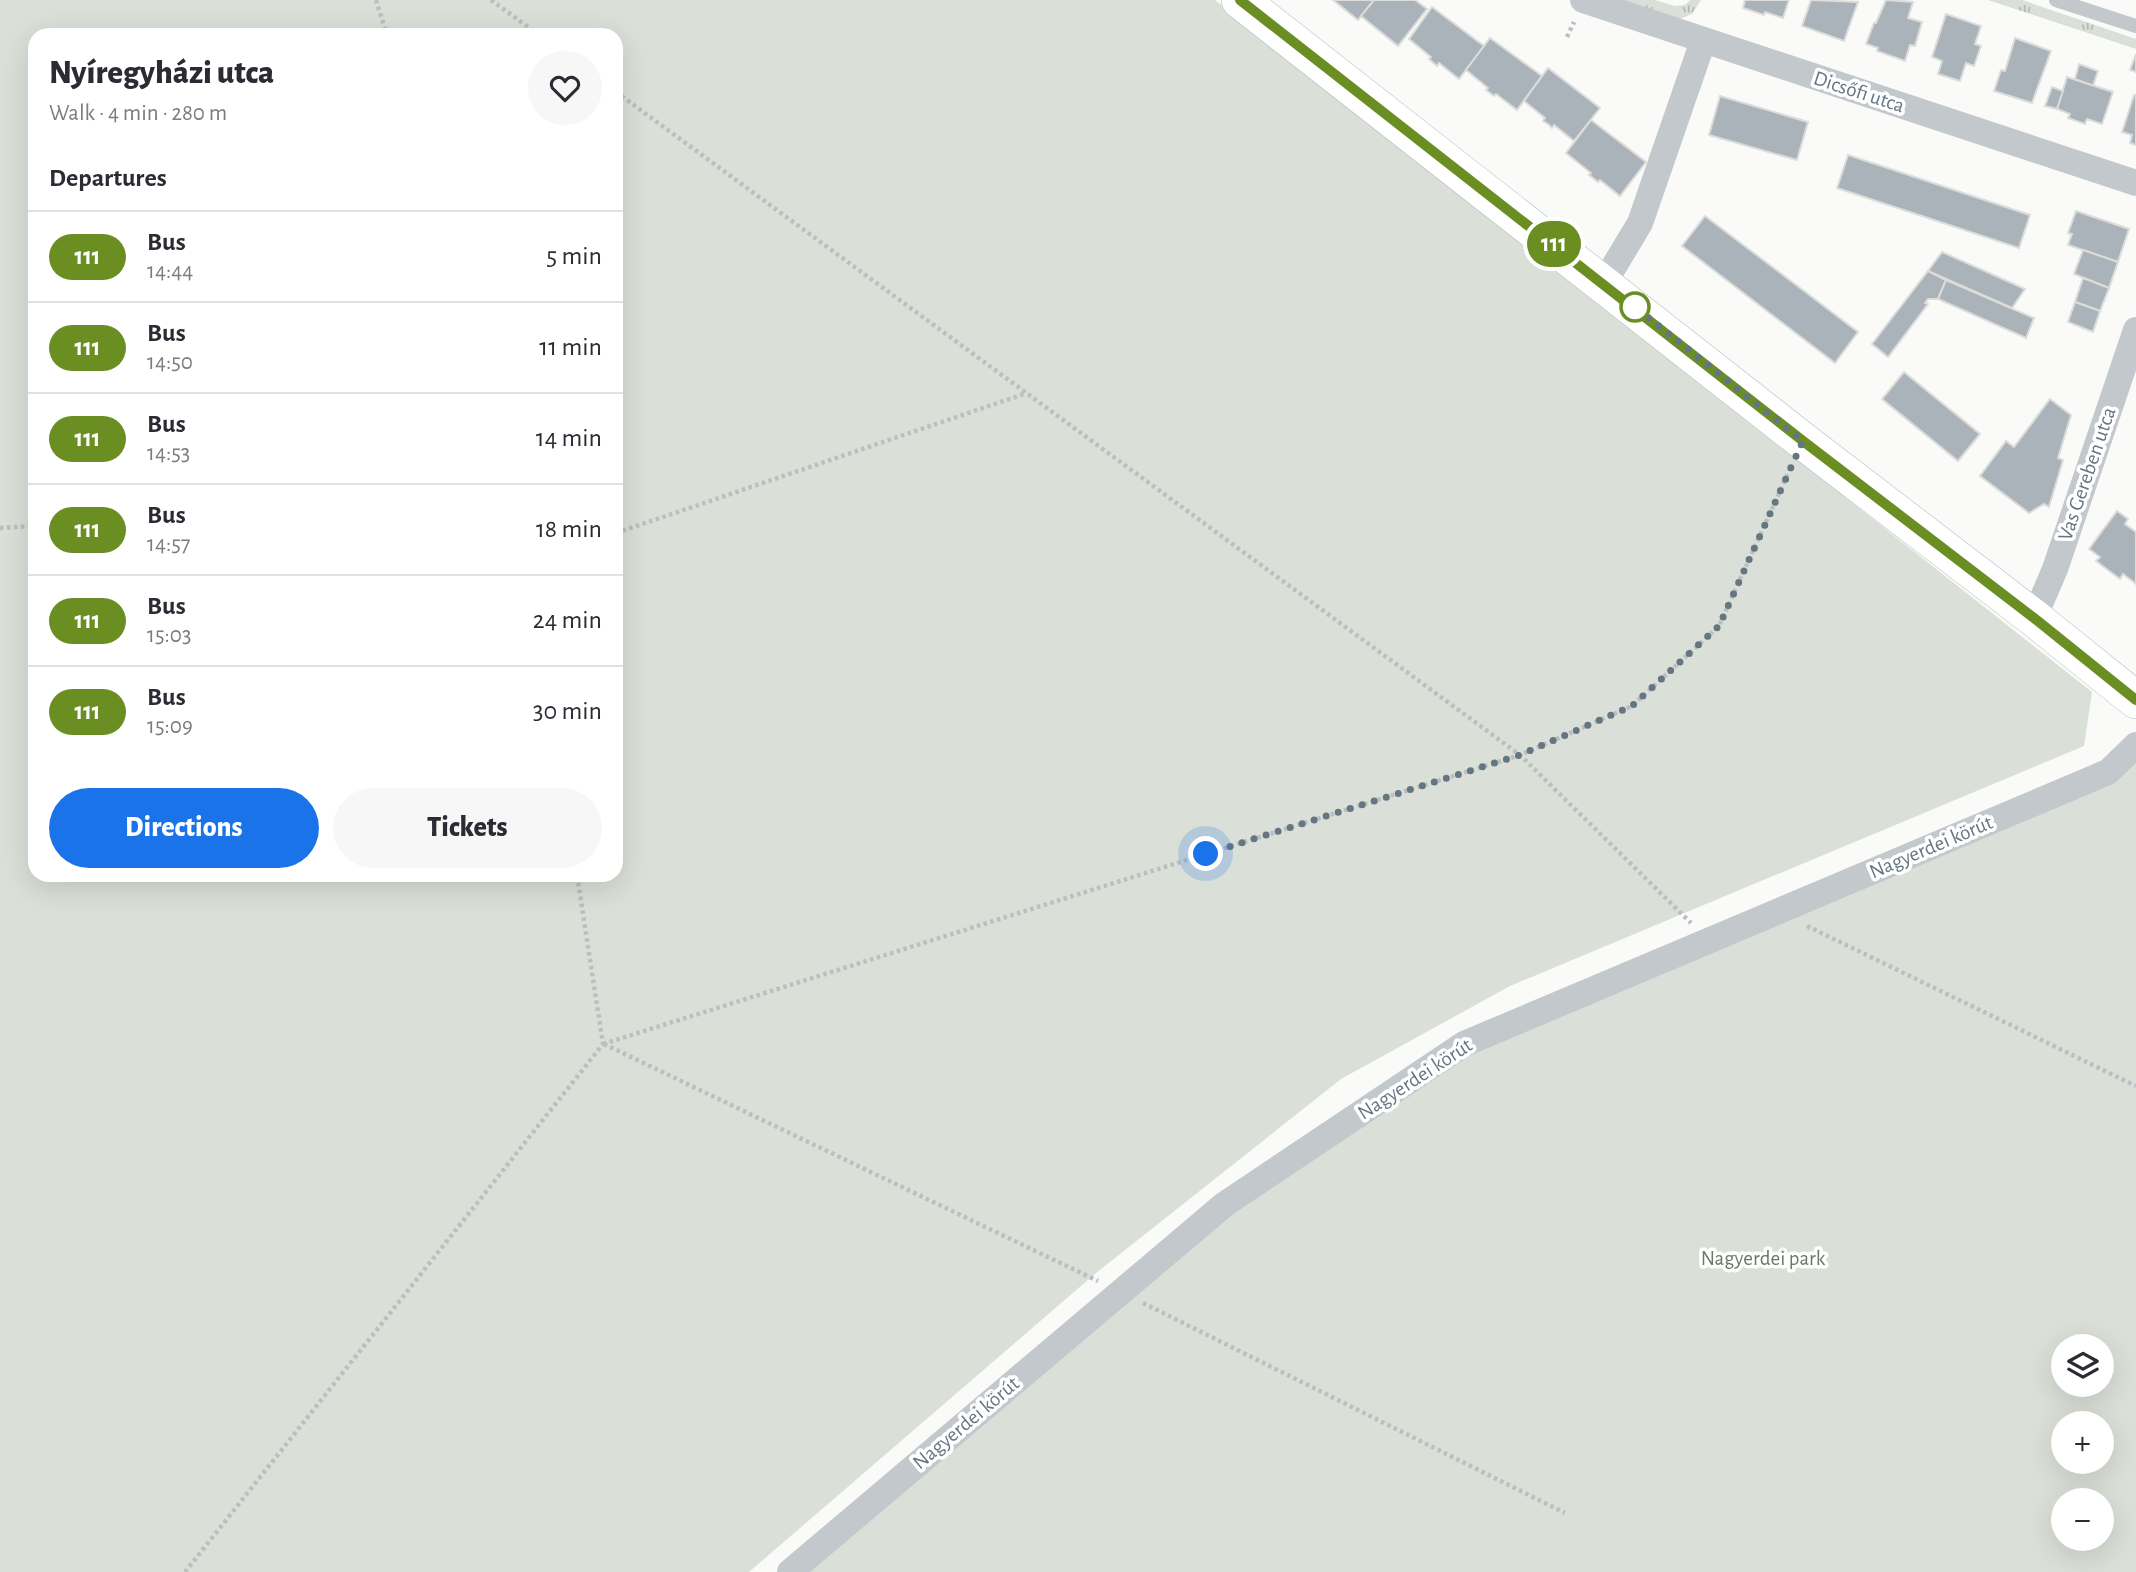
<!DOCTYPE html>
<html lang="en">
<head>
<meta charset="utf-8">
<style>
  :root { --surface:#fff; --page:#f7f7f7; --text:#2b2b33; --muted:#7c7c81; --line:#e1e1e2; --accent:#1a73e8 }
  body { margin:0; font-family:"Alegreya Sans",sans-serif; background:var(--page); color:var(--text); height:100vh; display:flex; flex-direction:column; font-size:26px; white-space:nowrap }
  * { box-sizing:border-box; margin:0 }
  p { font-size:23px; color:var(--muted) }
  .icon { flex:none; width:38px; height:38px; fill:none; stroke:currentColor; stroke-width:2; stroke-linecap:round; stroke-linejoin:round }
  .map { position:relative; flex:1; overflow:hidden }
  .side { position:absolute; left:28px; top:28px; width:595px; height:854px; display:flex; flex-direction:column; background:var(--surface); border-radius:21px; box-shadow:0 7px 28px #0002 }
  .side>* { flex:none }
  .badge { padding:0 14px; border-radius:23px; font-size:24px; line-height:46px }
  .tools { position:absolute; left:2051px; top:1334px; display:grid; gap:14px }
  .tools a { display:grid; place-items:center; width:63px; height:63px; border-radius:50%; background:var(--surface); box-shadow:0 7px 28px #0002; font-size:35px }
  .you { position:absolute; width:35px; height:35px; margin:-18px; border:5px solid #fff; border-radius:50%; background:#1a73e8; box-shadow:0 0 0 10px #1a73e833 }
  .map>.badge { position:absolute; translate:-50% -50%; box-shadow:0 0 0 4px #fff }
  h2 { padding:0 21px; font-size:26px; line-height:63px }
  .round { display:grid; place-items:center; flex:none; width:74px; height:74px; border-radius:37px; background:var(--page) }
  .summary { display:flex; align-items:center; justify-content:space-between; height:119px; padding:0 21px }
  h1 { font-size:33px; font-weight:800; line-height:52px }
  .action { display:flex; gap:14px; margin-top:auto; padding:14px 21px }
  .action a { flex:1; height:80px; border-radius:42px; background:var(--accent); color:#fff; font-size:28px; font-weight:800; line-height:80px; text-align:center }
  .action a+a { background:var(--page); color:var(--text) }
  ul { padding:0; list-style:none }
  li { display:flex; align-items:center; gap:21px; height:91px; padding:0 21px; border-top:2px solid var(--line) }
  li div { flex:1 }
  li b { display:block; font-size:26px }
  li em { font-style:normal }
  li .badge { min-width:77px; font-weight:700; text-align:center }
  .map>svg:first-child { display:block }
</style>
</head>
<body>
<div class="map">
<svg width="2136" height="1572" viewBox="0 0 2136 1572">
  <defs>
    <pattern id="grass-tufts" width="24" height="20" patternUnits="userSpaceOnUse" patternTransform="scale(1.75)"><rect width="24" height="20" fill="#dadfd7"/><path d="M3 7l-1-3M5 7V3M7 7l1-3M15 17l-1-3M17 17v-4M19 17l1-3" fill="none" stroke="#b4b9b4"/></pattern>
  </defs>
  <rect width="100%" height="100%" fill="#fafaf8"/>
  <!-- grass -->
  <g fill="url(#grass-tufts)">
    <polygon points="1617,0 1655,0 1675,6 1685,5 1690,0 1701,0 1692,14 1677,20"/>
    <polygon points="1988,0 2022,0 2136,39 2136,49"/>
  </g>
  <!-- park -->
  <g fill="#dadfd7" fill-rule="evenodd">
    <path d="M 0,0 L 1215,0 L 2092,692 L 2084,746 L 1510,986 L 1341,1079 L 1096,1273 L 749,1572 L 0,1572 ZM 35,35 L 616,35 L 616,875 L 35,875 Z"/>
    <path d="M 2136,745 L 2136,1572 L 790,1572 L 1225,1204 L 1464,1044 ZM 2063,1346 L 2102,1346 L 2102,1384 L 2063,1384 ZM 2063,1423 L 2102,1423 L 2102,1461 L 2063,1461 ZM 2063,1500 L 2102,1500 L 2102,1538 L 2063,1538 Z"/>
  </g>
  <!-- building -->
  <g fill="#aab3b9" stroke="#dcdcda" stroke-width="2">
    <polygon points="1333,0 1374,0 1358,20"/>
    <polygon points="1374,0 1415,0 1427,9 1398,46 1361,16"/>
    <polygon points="1745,0 1789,0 1783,18 1765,12 1764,15 1743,8"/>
    <polygon points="1811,0 1858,2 1844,41 1802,26"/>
    <polygon points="1886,0 1913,2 1908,18 1922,22 1915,46 1910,45 1905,61 1877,51 1878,48 1866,44 1874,23 1876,23"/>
    <polygon points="1432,7 1484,46 1459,79 1439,63 1437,66 1429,59 1431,57 1409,39"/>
    <polygon points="1946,14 1981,26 1975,44 1981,46 1974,66 1966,63 1960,81 1938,74 1942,61 1932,57"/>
    <polygon points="1490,38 1542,76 1517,110 1496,94 1494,96 1486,90 1488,88 1466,70"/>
    <polygon points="2015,38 2051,51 2032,103 1994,91 2001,70 2005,71"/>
    <polygon points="2136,54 2136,72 2130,70"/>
    <polygon points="2079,64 2098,71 2093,86 2075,79"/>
    <polygon points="1548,68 1600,108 1574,141 1554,125 1552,128 1548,124 1543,121 1545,118 1524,101"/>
    <polygon points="2067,77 2113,92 2102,124 2087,119 2085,124 2068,118 2070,114 2057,109"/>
    <polygon points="2052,87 2063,91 2057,109 2045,106"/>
    <polygon points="2134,95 2136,95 2136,145 2130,143 2132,135 2122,132"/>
    <polygon points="1720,96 1808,122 1797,160 1709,135"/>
    <polygon points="1591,120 1646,162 1620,196 1600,180 1598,182 1589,175 1591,173 1566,153"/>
    <polygon points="1848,155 2030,215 2019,248 1837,188"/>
    <polygon points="2076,211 2129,229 2118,262 2068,245 2072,234 2068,233"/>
    <polygon points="1705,216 1858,332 1835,363 1682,246"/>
    <polygon points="2083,250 2118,262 2109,288 2074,274"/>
    <polygon points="1942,252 2025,289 2012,308 1928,271"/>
    <polygon points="1928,271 1946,280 1938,299 1928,299 1925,303 1928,304 1888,357 1872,344"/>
    <polygon points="2083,278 2109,288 2100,311 2075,302"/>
    <polygon points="1946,280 2034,318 2026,338 1938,299"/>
    <polygon points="2075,302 2100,311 2093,332 2068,322"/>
    <polygon points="1904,372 1980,434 1958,461 1882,399"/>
    <polygon points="2050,399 2071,415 2058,458 2063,460 2049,507 2044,504 2029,513 1980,476 2006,441 2014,447"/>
    <polygon points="2117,511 2128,519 2125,524 2136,532 2136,584 2123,574 2120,579 2096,561 2100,557 2089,549"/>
  </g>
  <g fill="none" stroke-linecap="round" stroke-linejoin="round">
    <!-- secondary casing -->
    <g stroke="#b3babf" stroke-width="38">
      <polyline id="secondary" points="1240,0 1803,441 2034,618 2136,700"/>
    </g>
    <!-- path -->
    <g stroke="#bbbfc2" stroke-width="4.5" stroke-dasharray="3.5 3.5" stroke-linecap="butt">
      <polyline points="376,0 387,35"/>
      <polyline points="491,0 539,35"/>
      <polyline points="1567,37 1574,22"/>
      <polyline points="616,92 1520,755 1691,923"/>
      <polyline points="0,528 35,526"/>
      <polyline points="616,533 1027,393"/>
      <polyline points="1807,926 2136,1086"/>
      <polyline points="603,1044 1520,755 1632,706 1719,626 1790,469"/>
      <polyline points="604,1044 1098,1281"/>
      <polyline points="1143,1303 1565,1513"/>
      <polyline points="185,1572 603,1044 577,875"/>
    </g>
    <!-- lane -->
    <polyline stroke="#c3c8cc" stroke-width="14" points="2056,0 2136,26"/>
    <!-- street -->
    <g stroke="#c3c8cc" stroke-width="26">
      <polyline points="1583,0 2136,183"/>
      <polyline points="1604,283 1640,223 1703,41"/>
      <polyline points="2034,618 2055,569 2136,330"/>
      <polyline points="790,1572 1225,1204 1464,1044 2108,772 2136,745"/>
    </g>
    <!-- secondary -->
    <use href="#secondary" stroke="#fff" stroke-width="37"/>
  </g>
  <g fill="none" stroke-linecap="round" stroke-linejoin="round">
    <!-- line casing -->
    <g stroke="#fff" stroke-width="16">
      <polyline id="line" points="1240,0 1803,441 2034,618 2136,700"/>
    </g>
    <!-- line -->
    <use href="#line" stroke="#6b8e23" stroke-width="10"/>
    <!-- walk -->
    <polyline stroke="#657683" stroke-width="7" stroke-dasharray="0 12.6" points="1206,854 1520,755 1632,706 1719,626 1803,441 1635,307"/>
  </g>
  <!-- markers -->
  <circle fill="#fff" stroke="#6b8e23" stroke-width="3.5" cx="1635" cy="307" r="14"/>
  <g text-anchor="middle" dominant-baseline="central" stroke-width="7" stroke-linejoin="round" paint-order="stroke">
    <!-- street labels -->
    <g font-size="21" fill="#657683" stroke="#fff">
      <text transform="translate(1859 92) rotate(18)">Dicsőfi utca</text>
      <text transform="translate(2087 474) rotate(-71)">Vas Gereben utca</text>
      <text transform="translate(1931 847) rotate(-23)">Nagyerdei körút</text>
      <text transform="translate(1415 1079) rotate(-33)">Nagyerdei körút</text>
      <text transform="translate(966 1423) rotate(-40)">Nagyerdei körút</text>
    </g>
    <!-- park labels -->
    <g font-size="21" fill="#687a64" stroke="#fff">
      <text x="1763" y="1258">Nagyerdei park</text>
    </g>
  </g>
</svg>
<div class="tools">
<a><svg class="icon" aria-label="layers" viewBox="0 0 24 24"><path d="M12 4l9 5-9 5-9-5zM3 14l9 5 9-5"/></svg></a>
<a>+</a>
<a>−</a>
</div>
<div class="you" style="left:1206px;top:854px"></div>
<b class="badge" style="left:1554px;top:244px;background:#6b8e23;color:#fff">111</b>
<section class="side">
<div class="summary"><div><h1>Nyíregyházi utca</h1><p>Walk · 4 min · 280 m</p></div><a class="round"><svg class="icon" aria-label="heart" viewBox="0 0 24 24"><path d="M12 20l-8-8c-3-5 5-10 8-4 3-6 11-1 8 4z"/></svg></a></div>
<h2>Departures</h2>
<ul>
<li><span class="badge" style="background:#6b8e23;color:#fff">111</span><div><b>Bus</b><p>14:44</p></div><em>5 min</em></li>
<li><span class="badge" style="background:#6b8e23;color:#fff">111</span><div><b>Bus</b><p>14:50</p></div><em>11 min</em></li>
<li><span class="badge" style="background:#6b8e23;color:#fff">111</span><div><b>Bus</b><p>14:53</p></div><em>14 min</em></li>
<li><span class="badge" style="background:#6b8e23;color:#fff">111</span><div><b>Bus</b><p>14:57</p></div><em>18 min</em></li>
<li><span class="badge" style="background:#6b8e23;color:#fff">111</span><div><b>Bus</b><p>15:03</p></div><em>24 min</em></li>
<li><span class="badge" style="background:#6b8e23;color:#fff">111</span><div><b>Bus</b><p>15:09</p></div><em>30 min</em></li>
</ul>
<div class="action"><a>Directions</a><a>Tickets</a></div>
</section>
</div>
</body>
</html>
